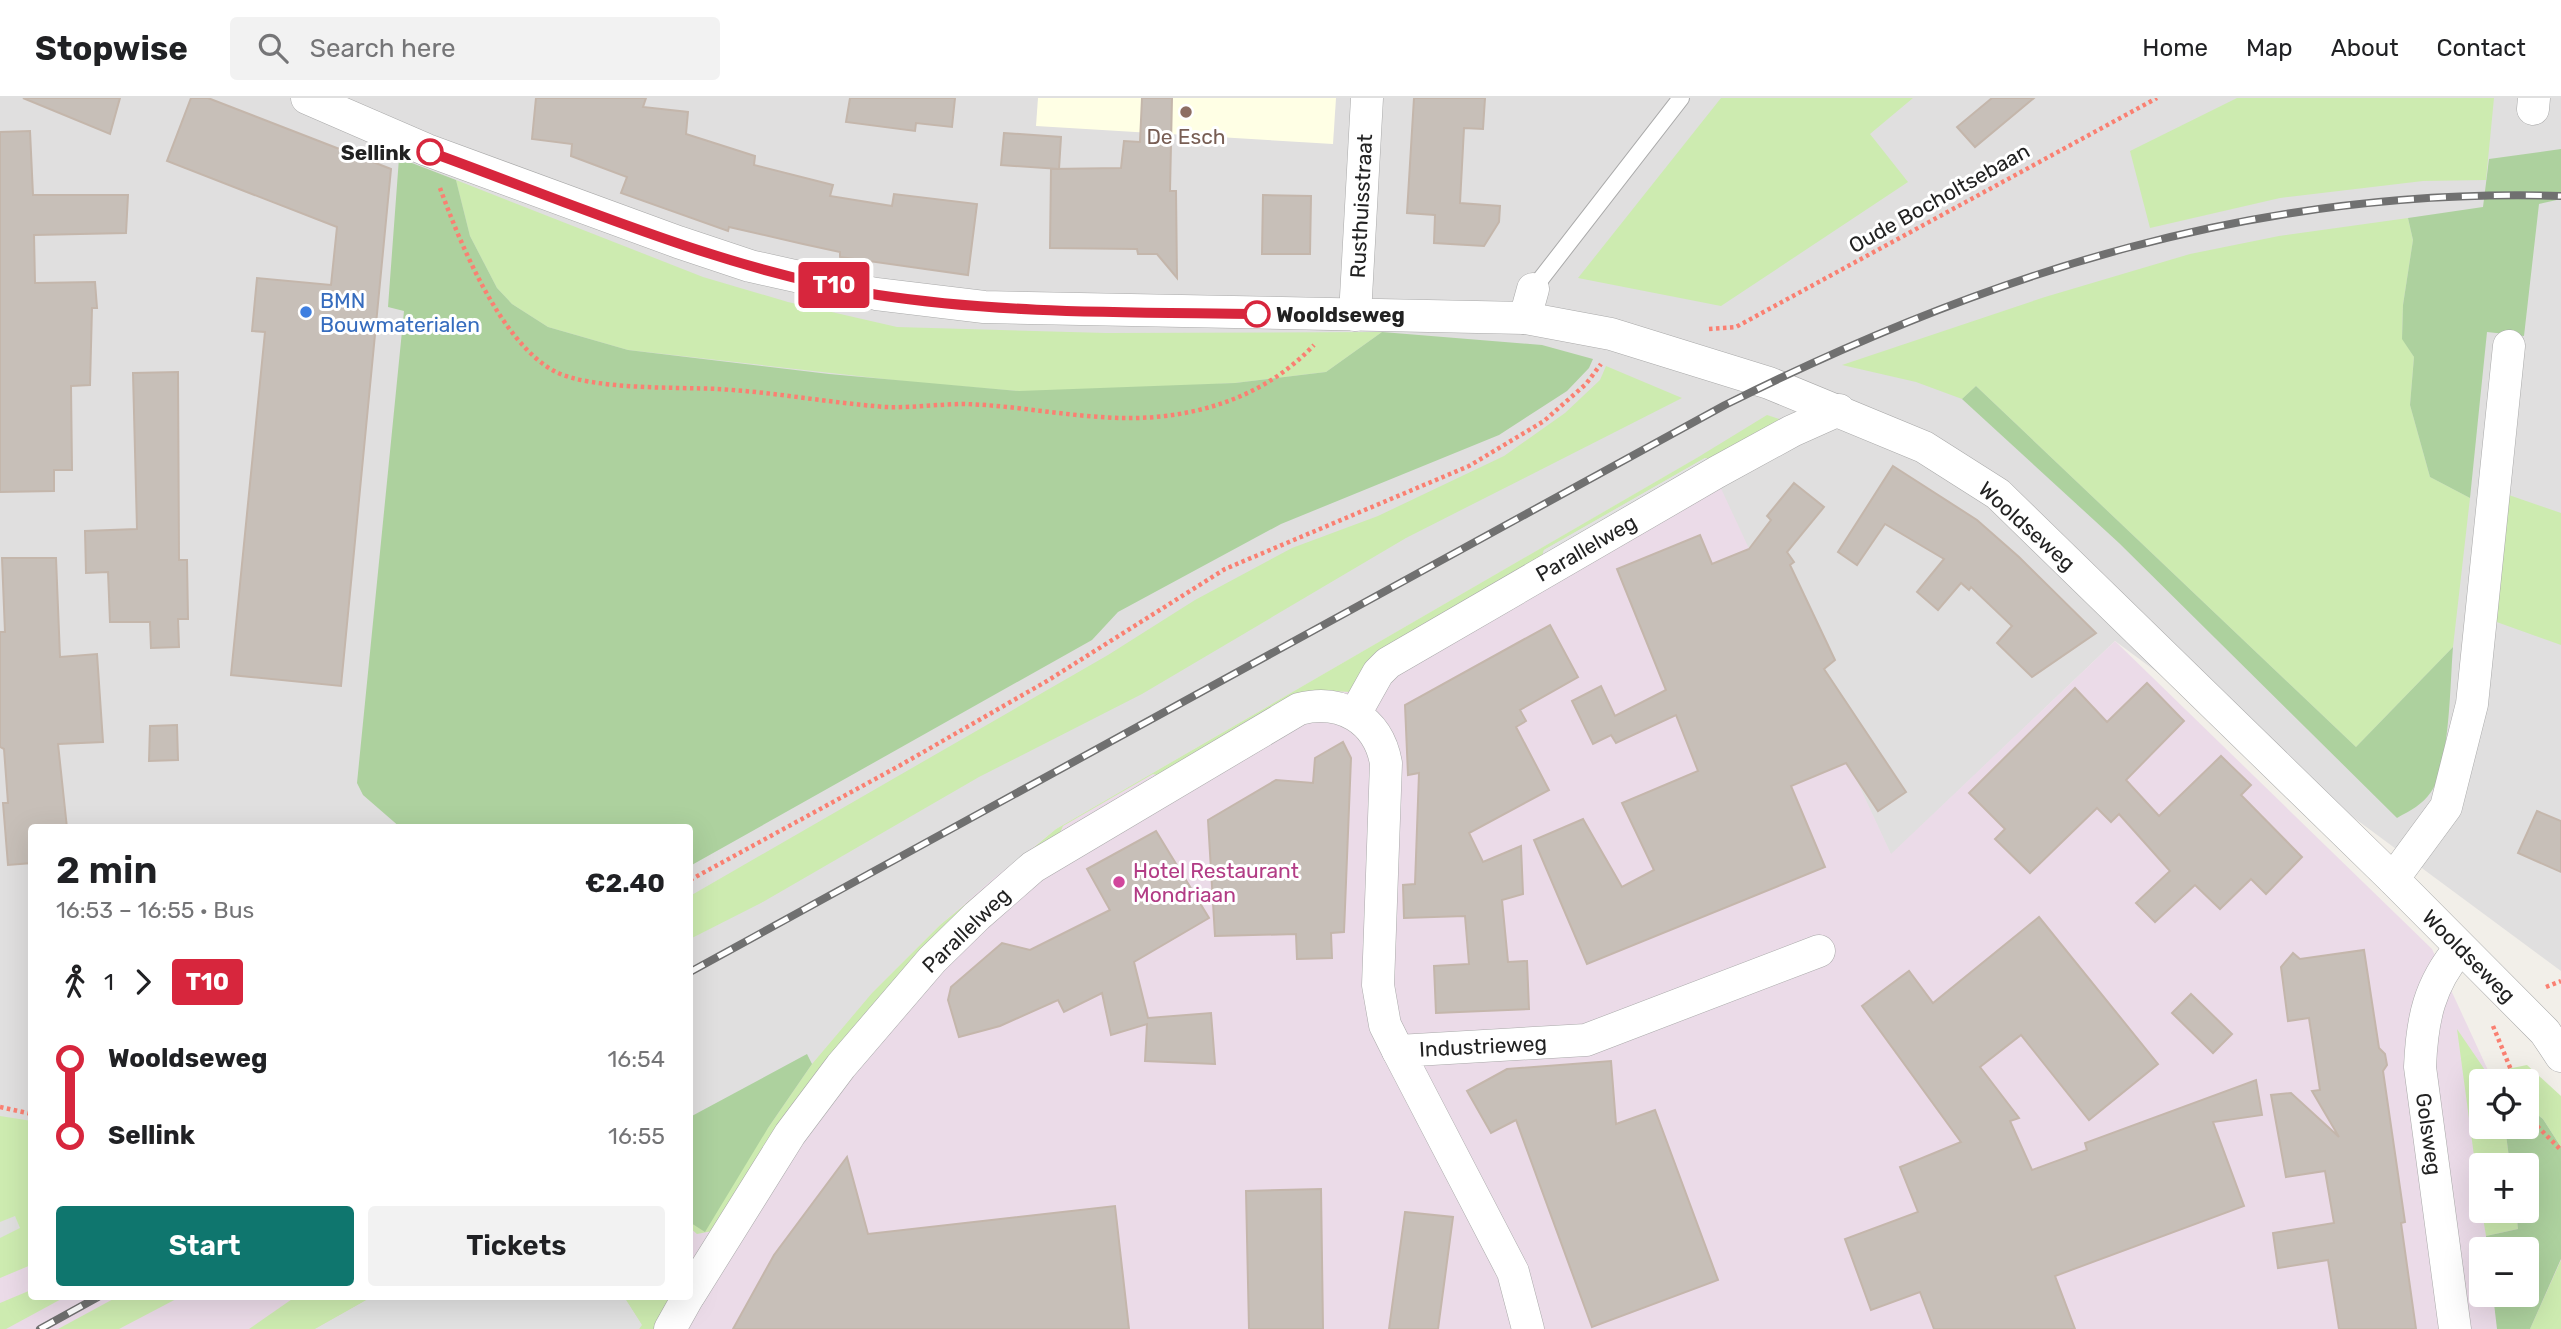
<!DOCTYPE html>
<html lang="en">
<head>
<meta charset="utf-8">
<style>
  :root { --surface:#fff; --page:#f2f2f2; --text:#202124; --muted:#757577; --line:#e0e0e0; --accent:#0f766e }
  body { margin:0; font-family:Rubik,sans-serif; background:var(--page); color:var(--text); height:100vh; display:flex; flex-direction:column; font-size:26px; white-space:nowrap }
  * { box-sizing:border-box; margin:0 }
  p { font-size:23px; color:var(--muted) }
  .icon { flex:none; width:38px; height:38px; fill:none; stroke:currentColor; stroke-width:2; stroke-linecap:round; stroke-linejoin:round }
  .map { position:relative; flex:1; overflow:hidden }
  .panel { position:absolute; left:28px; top:726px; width:665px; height:476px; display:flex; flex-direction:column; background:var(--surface); border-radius:7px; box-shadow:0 7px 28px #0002 }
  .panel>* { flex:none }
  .badge { padding:0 14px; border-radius:5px; font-size:24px; line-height:46px }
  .tools { position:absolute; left:2469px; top:971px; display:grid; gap:14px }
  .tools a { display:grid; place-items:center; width:70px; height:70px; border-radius:7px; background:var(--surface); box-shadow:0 7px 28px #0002; font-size:35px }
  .map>.badge { position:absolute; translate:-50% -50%; box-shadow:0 0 0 4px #fff }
  .legs { display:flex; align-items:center; gap:10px; height:77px; padding:0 28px; font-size:23px }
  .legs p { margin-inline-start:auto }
  .head { display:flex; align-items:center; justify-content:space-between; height:119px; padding:0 28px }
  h1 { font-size:38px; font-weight:600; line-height:52px }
  .button { display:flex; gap:14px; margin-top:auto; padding:14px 28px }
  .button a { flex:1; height:80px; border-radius:7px; background:var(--accent); color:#fff; font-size:28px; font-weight:600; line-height:80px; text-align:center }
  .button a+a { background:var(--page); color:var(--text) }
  ul { padding:0 28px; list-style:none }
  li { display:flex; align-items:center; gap:24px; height:77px; font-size:26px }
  li i { display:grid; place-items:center; width:10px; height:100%; margin:0 9px; background:currentColor }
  li i::after { content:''; width:18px; height:18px; margin:-9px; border:5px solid; border-radius:50%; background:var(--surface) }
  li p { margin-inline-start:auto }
  li:first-child i { background:linear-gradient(#0000 50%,currentColor 0) }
  li:last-child i { background:linear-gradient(currentColor 50%,#0000 0) }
  header { display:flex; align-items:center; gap:42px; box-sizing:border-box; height:98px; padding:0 35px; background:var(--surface); border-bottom:2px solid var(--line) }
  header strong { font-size:33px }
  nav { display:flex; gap:38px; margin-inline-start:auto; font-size:24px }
  .search { width:490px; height:63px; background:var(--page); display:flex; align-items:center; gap:18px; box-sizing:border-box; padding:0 24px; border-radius:7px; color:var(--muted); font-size:26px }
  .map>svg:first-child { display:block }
</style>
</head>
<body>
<header>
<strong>Stopwise</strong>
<div class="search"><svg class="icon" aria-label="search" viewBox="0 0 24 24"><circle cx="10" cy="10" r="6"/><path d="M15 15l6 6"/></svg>Search here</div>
<nav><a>Home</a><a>Map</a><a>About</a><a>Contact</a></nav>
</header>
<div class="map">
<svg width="2561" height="1231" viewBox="0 0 2561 1231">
  <rect width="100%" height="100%" fill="#f2efe9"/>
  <!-- residential -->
  <polygon fill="#e0dfdf" points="0,0 2561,0 2561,873 2115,543 1891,757 1704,356 1056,731 940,827 872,896 690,1123 690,730 32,730 32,1199 0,1231"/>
  <!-- industrial -->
  <path fill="#ebdbe8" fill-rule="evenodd" d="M 1705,356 L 1891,756 L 2115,543 L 2432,851 L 2493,983 L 2482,984 L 2482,1029 L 2514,1029 L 2561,1131 L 2561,1231 L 0,1231 L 0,1172 L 31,1159 L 32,1199 L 690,1199 L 690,1123 L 691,1125 L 812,966 L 872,895 L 940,827 L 995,779 L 1056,731 ZM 2482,1068 L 2527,1068 L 2527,1113 L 2482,1113 ZM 2482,1152 L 2527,1152 L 2527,1197 L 2482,1197 Z"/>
  <!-- education -->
  <polygon fill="#ffffe5" points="1038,0 1336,0 1333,46 1036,28"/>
  <!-- grass -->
  <g fill="#cdebb0">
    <polygon points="1721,0 1913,0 1870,36 1908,84 1721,208 1578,180"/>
    <polygon points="2237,0 2494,0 2486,82 2423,83 2280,100 2150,130 2130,53"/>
    <polygon points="456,82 703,179 788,204 897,229 1106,235 1382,234 1326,274 1235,285 1082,293 1019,293 920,285 628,252 548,229 512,206 497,190 470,138"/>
    <polygon points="2408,120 2413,142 2403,207 2402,240 2414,259 2410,307 2430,379 2470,400 2453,549 2356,649 1976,288 1962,301 1916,284 1842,267 2045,199 2190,156 2279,138"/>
    <polygon points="1606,268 1682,300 1406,440 1142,596 979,679 761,805 690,841 690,798 1108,557 1195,502 1292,450 1378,418 1504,358 1565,315 1600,282"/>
    <polygon points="1767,317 1785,323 1722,365 1705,360 1544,452 1540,465 1386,553 1350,594 1315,592 1302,595 1160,678 1153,676 1063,728 1059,737 712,1133 697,1136 690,1130 690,1123 691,1125 768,1030 812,966 872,895 940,827 1056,731 1700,358"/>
    <polygon points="2506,396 2561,415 2561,547 2491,522"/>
    <polygon points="2457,931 2487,975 2527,967 2561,998 2561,1049 2543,1021 2527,1008 2527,984 2497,983 2488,977 2491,983 2482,984 2482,1029 2505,1029 2510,1067 2482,1068 2481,1110"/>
    <polygon points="0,1018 32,1023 31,1167 0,1180 0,1140 20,1130 15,1118 0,1124"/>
    <polygon points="2482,1113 2516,1113 2518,1131 2486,1138"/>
    <polygon points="2561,1161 2561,1231 2530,1231 2561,1162"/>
    <polygon points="31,1192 32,1199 65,1199 6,1231 0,1231 0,1205"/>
    <polygon points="117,1199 180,1199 119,1231 58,1231"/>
    <polygon points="295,1199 372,1199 315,1231 249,1231"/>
    <polygon points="624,1199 672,1199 657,1231 639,1231 641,1226"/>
  </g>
  <!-- forest -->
  <g fill="#add19e">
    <polygon points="2561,51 2561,101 2539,106 2524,238 2487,234 2470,400 2430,379 2410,307 2414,259 2402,241 2403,207 2413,142 2408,120 2483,109 2489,61"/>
    <polygon points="399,60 456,82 470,138 497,190 512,206 548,229 628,252 829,276 1019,293 1235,285 1326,274 1382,234 1542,247 1593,261 1589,270 1567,293 1499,337 1281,426 1118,514 1092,542 690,768 690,730 401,730 363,697 357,685 404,213 388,209"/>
    <path d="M 1976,288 L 2356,649 L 2453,549 C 2450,585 2450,667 2431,694 C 2422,707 2411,712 2397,720 L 2119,445 L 1962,301 Z"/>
    <polygon points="807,956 812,966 768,1030 705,1134 691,1125 690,1019"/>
    <polygon points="2527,1008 2543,1021 2561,1049 2561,1161 2530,1231 2497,1231 2493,1197 2527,1197 2527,1152 2488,1151 2486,1138 2518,1131 2516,1113 2527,1113 2527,1068 2510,1067 2505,1029 2527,1029"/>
  </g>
  <!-- parking -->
  <g fill="#e2e2e2">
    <polygon points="1705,360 1716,363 1540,465 1544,452"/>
    <polygon points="372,1199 624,1199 642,1227 639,1231 316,1231"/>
  </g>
  <!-- building -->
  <g fill="#c7bfb8" stroke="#c4b6ab" stroke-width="2">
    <polygon points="23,0 120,0 110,36"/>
    <polygon points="191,0 208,0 391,71 341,588 231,577 265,234 252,233 257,180 331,187 337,129 167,63"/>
    <polygon points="536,0 646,0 643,9 688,14 686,36 755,58 754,67 833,87 830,98 892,108 894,96 977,106 968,177 840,159 840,154 803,146 729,129 728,133 621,95 627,79 571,58 572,46 532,41"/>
    <polygon points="850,0 955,0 952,29 916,25 915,33 846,24"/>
    <polygon points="1142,0 1172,0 1170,93 1176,93 1177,180 1157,156 1138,156 1137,151 1050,150 1051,71 1121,70 1124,43 1140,44"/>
    <polygon points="1414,0 1485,0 1483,31 1464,30 1460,105 1500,108 1499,124 1484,148 1434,145 1435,117 1407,115"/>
    <polygon points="1992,0 2034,0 1975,49 1957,29"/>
    <polygon points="30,33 33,97 128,97 126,135 34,137 35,185 95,184 97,210 92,210 90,287 71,288 72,372 54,372 54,393 0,394 0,34"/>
    <polygon points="1004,35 1061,39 1059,71 1001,67"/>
    <polygon points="1263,97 1311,98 1310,156 1262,156"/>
    <polygon points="178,274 179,462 187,462 188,521 178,521 179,549 151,550 150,524 110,524 108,474 86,475 85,433 137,431 133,275"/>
    <polygon points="1893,368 1977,422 2019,459 2096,535 2032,579 1997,545 2012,528 1971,489 1969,492 1961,485 1938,512 1917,494 1944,461 1885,426 1857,467 1838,454"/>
    <polygon points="1794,385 1824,409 1787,454 1794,464 1790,467 1835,562 1824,571 1906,694 1878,713 1846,665 1791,688 1825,769 1587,866 1534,742 1583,721 1622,789 1654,772 1622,705 1698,673 1676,617 1616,645 1611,637 1593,646 1572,603 1601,588 1615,618 1666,592 1617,471 1700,437 1712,466 1749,451 1771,422 1767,418"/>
    <polygon points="2,460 56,460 60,559 97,556 103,644 58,646 67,730 32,730 32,765 8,767 3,705 8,705 4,651 0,649 0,534 5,534"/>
    <polygon points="1550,527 1578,579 1520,612 1526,623 1516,629 1549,692 1469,735 1483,764 1521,748 1523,796 1502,802 1508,864 1527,863 1529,911 1436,915 1434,868 1469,866 1465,818 1404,820 1403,787 1415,786 1419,675 1408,677 1405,607"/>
    <polygon points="2147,585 2184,623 2126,682 2159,718 2221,658 2251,687 2241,697 2302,759 2266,796 2251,781 2220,811 2195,787 2155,824 2136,805 2170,773 2119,716 2111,724 2097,710 2030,775 1995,741 2005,731 1969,695 2075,590 2107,624"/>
    <polygon points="177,627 178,662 149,663 150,628"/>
    <polygon points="1343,644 1351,660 1344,834 1331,835 1332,860 1297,861 1296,836 1215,838 1208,722 1276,682 1313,685 1315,660"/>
    <polygon points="2537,713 2561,723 2561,774 2518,755"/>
    <polygon points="1156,733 1209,820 1134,864 1148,920 1211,915 1215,966 1145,963 1147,926 1111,937 1102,895 1064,914 1058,902 1000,928 959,939 948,902 951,889 1002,845 1030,852 1110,812 1087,771"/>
    <polygon points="2039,819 2158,966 2089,1022 2021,937 1980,969 2019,1020 2010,1023 2032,1072 2087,1052 2085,1045 2256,982 2262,1017 2213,1024 2244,1108 2055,1178 2075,1231 1934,1231 1920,1194 1871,1212 1845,1141 1918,1114 1900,1069 1961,1044 1862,908 1909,873 1933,905"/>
    <polygon points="2364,852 2379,950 2385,956 2387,967 2383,973 2405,1124 2401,1125 2416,1231 2339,1231 2328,1162 2278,1170 2273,1135 2334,1125 2325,1073 2286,1079 2271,997 2291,995 2339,1039 2312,993 2320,992 2309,920 2288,923 2281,869 2293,855 2300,861"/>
    <polygon points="2191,896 2232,936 2213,955 2172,915"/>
    <polygon points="1611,963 1616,1026 1655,1012 1718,1182 1592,1229 1516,1022 1491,1035 1467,993 1507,971"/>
    <polygon points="847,1059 868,1136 1115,1108 1129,1231 733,1231 774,1157"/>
    <polygon points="1321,1091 1323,1231 1249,1231 1246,1093"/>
    <polygon points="1405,1114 1453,1119 1438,1231 1389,1231"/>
  </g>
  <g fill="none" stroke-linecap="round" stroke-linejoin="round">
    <!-- service casing -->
    <g stroke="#a9a9a9" stroke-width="18">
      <polyline id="service" points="1533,191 1681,0"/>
    </g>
    <!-- minor casing -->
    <g stroke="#a9a9a9" stroke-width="33">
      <g id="minor">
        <polyline points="307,0 427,52 678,144 750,168 876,196 984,209 1525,220 1611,236 1769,285 1924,349 1998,396 2393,781 2545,934 2561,958"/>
        <polyline points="2533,11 2534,0"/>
        <polyline points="1355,217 1367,0"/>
        <polyline points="1525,220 1533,191"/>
        <polyline points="1355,616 1378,575 1388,565 1717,374 1792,333 1839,312"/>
        <polyline points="2393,781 2446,709 2472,606 2509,248"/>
        <path d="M 690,1196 L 790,1036 L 841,968 L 932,862 L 977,818 L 1033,769 L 1299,611 C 1341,600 1378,621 1386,665 L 1378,887 L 1385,927 L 1398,953"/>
        <polyline points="670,1231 688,1199"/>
        <polyline points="1528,1231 1513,1174 1398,953 1586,942 1819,853"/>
        <path d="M 2455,1231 L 2420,969 C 2422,921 2429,887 2460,850"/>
      </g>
    </g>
    <!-- path -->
    <g stroke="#fa8072" stroke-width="4.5" stroke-dasharray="3.5 3.5" stroke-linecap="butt">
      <path d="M 440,90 C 460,145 501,246 556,274 C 594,292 675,289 718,291 C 774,294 830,305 886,309 C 912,310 939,306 965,306 C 1032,308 1098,326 1165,318 C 1223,311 1274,289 1314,247"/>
      <polyline points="1709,231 1736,229 2157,0"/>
      <polyline points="690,782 899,668 1047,583 1225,471 1469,368 1544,323 1586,286 1601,266"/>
      <polyline points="2546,889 2561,883"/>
      <polyline points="2493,928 2516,984"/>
      <polyline points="0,1009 32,1016"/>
      <polyline points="2527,1010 2533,1024 2561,1052"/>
    </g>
    <!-- service -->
    <use href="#service" stroke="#fff" stroke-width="16"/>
    <!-- minor -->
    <use href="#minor" stroke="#fff" stroke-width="32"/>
    <!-- rail casing -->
    <g stroke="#707070" stroke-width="8">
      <g id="rail">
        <path d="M 690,874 L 1725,307 C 1991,174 2259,89 2561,98"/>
        <polyline points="40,1231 98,1199"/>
      </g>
    </g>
    <!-- rail -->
    <use href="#rail" stroke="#fff" stroke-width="5" stroke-dasharray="16" stroke-linecap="butt"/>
  </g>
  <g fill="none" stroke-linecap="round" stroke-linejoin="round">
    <!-- line-1 casing -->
    <g stroke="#fff" stroke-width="16">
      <path id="line-1" d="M 430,54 C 576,107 723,172 878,197 C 1003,216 1131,214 1257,216"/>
    </g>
    <!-- line-1 -->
    <use href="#line-1" stroke="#d7263d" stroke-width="10"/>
  </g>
  <!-- markers -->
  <circle fill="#8d6e63" stroke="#fff" stroke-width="2.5" cx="1186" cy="14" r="7"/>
  <g fill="#fff" stroke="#d7263d" stroke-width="3.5">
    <circle cx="430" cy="54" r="12"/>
    <circle cx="1257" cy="216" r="12"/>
  </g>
  <circle fill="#3f7fe0" stroke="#fff" stroke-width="2.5" cx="306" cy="214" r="7"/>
  <circle fill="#d1479c" stroke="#fff" stroke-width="2.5" cx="1119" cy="784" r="7"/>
  <g text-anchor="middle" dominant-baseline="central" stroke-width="6" stroke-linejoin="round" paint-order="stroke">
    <!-- education labels -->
    <g font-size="21" fill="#785e54" stroke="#fff">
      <text x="1186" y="38">De Esch</text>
    </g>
    <!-- stop labels -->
    <g font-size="21" font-weight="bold" fill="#222" stroke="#fff" text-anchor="end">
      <text x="411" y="54">Sellink</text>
      <text x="1276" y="216" text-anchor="start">Wooldseweg</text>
    </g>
    <!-- street labels -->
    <g font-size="21" fill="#222" stroke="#fff">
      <text transform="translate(1939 100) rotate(-29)">Oude Bocholtsebaan</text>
      <text transform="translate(1361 108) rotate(-87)">Rusthuisstraat</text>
      <text transform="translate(2027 428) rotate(42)">Wooldseweg</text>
      <text transform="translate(1586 450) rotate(-30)">Parallelweg</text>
      <text transform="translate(966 832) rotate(-44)">Parallelweg</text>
      <text transform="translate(2469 858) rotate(45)">Wooldseweg</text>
      <text transform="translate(1483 948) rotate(-3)">Industrieweg</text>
      <text transform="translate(2429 1036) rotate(82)">Golsweg</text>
    </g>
    <!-- shop labels -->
    <g font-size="21" fill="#366cbe" stroke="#fff" text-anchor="start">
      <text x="320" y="202">BMN<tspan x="320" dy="24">Bouwmaterialen</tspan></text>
    </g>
    <!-- hotel labels -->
    <g font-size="21" fill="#b23c85" stroke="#fff" text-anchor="start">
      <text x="1133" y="772">Hotel Restaurant<tspan x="1133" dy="24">Mondriaan</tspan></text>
    </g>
  </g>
</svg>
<div class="tools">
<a><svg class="icon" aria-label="locate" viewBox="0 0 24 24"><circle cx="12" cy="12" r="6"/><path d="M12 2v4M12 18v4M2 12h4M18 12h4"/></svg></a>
<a>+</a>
<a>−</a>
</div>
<b class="badge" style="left:834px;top:187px;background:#d7263d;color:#fff">T10</b>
<section class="panel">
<div class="head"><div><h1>2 min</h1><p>16:53 – 16:55 · Bus</p></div><b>€2.40</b></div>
<div class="legs"><svg class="icon" aria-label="walk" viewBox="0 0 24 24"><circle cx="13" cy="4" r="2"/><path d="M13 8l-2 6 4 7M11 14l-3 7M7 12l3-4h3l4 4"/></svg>1<svg class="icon" aria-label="forward" viewBox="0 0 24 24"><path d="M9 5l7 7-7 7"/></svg><b class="badge" style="background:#d7263d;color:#fff">T10</b></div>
<ul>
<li><i style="color:#d7263d"></i><b>Wooldseweg</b><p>16:54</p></li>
<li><i style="color:#d7263d"></i><b>Sellink</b><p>16:55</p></li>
</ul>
<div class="button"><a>Start</a><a>Tickets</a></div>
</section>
</div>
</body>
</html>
